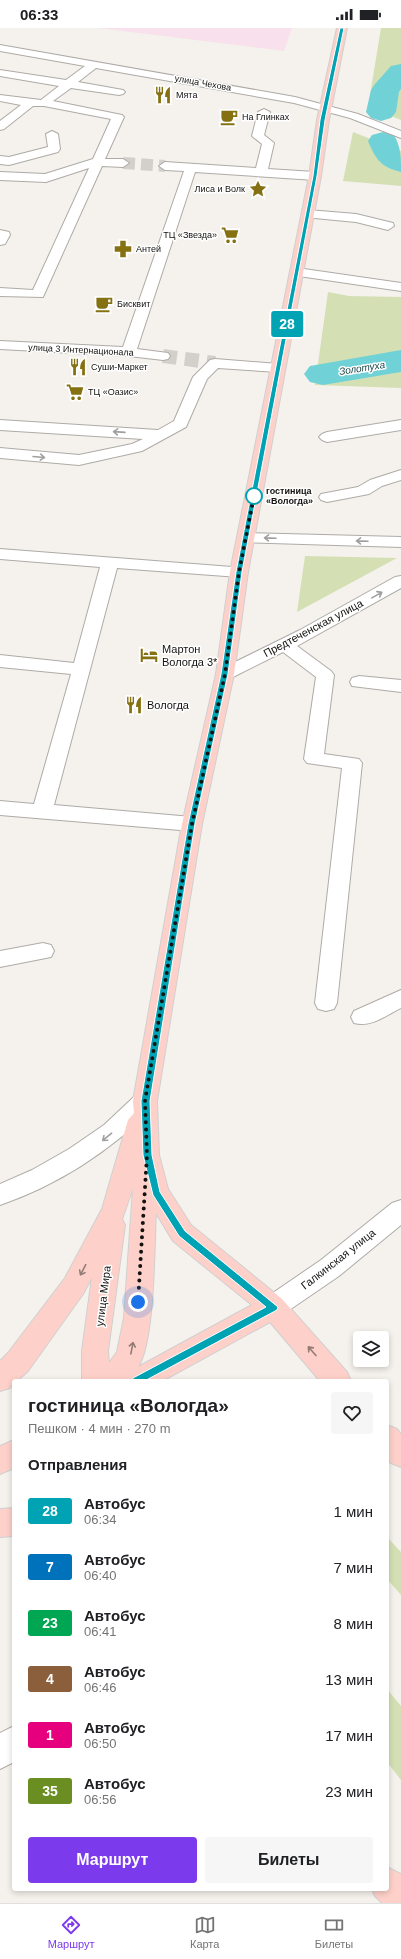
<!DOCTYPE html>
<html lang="ru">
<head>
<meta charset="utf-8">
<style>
  :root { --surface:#fff; --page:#f6f6f6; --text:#202124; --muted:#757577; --line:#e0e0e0; --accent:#7c3aed }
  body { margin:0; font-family:Arial,sans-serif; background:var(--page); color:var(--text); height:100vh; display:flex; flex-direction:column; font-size:15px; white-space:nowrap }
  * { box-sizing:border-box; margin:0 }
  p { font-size:13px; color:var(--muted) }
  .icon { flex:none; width:22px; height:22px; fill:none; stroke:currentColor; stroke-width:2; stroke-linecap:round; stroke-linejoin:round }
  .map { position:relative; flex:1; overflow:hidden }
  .side { position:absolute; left:12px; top:1351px; width:377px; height:512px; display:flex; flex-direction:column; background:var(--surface); border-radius:4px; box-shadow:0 2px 6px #0003 }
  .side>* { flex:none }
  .badge { padding:0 8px; border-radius:3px; font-size:14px; line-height:26px }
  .fabs { position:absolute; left:353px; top:1303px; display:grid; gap:8px }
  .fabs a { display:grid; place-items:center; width:36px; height:36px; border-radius:4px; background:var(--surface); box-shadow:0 2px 6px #0003; font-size:20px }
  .you { position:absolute; width:20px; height:20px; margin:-10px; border:3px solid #fff; border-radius:50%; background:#1a73e8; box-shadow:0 0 0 6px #1a73e833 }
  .map>.badge { position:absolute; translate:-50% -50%; box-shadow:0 0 0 2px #fff }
  h2 { padding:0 16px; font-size:15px; line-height:36px }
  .round { display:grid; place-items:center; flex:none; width:42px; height:42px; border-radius:4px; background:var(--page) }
  .summary { display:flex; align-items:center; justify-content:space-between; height:68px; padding:0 16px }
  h1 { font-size:19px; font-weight:700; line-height:30px }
  .action { display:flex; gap:8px; margin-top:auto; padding:8px 16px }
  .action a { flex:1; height:46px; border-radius:4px; background:var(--accent); color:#fff; font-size:16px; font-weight:700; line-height:46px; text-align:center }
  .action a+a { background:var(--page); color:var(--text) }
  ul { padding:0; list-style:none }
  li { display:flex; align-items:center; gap:12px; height:56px; padding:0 16px }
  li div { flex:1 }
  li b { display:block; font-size:15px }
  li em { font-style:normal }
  li .badge { min-width:44px; font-weight:700; text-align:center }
  .status { display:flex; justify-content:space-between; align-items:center; height:28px; padding:0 20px; background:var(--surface); direction:ltr }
  .status svg { height:11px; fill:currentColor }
  .tabs { display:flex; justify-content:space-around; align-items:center; height:56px; border-top:1px solid var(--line); background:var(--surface); font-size:11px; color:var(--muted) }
  .tabs a { display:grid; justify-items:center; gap:2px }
  .tabs .on { color:var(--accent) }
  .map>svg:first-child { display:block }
</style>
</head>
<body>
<div class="status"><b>06:33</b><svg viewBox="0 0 49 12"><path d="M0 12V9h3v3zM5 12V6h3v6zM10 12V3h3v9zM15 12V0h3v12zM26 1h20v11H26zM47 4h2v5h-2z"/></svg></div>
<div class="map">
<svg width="401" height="1875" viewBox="0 0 401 1875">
  <rect width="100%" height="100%" fill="#f5f2ed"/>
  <!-- education -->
  <polygon fill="#f8e1ec" points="98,0 292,0 284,23"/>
  <!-- green -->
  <g fill="#d4e0b4">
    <polygon points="381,0 401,0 401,92 373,81 370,67"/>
    <polygon points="353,104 401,123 401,158 343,153"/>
    <polygon points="328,264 349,268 401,269 401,360 315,357"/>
    <polygon points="305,528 397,530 297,584"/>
    <polygon points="387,1509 401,1524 401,1567 387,1551"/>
    <polygon points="387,1661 401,1678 401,1752 387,1734"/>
  </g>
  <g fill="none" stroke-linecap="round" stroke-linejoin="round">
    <!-- river -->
    <g fill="#70d2d6" fill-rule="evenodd">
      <polygon points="401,36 401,61 399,64 396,84 391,90 381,93 371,90 366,84 371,62 375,56 391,38"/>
      <path d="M 383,104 L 394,107 C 401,119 401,130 401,144 C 381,139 376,132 368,113 L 372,107 Z"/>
      <polygon points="401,322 401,344 323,357 310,354 304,346 310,338"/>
    </g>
    <!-- minor-tunnel-far1 -->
    <polyline stroke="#d3d0cc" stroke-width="12" stroke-dasharray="12 6" stroke-linecap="butt" points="123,135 165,138"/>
    <!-- minor-tunnel -->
    <polyline stroke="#d3d0cc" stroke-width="14" stroke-dasharray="14 8" stroke-linecap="butt" points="163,328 215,335"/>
    <!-- minor casing -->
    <g stroke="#aeaba7" stroke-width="2">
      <g id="minor">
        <polygon points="0,17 295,69 358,86 401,103 401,110 350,90 294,75 96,40 78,54 123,62 125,64 123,66 119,67 71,60 53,73 122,87 124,89 105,131 123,131 129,135 123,139 102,138 43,269 0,268 0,260 33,262 89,140 46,154 0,152 0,144 45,146 93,131 111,91 44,78 33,78 4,101 0,102 0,93 21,77 0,73 0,67 41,72 59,58 0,48 0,42 66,52 85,38 0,23"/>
        <polygon points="264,81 270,84 264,107 274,115 268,141 315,144 321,148 315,152 195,144 137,321 168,325 170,328 168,331 163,332 129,328 0,321 0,313 123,319 184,143 165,142 159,138 165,134 256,140 262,116 252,108 258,84"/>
        <polygon points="52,103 58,106 60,121 58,124 9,137 0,136 0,128 9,129 48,119 46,106"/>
        <polygon points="308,182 356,186 393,195 394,198 388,202 356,194 304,189 302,186 304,183"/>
        <polygon points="0,202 9,204 10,207 5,216 0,217"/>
        <polygon points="297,240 401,255 401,263 292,247 290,244 292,241"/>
        <polygon points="215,331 278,336 283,337 285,340 283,343 278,344 218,340 207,351 186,399 142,423 79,437 0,430 0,420 79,427 132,416 143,411 0,402 0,392 158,402 174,393 193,349 210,332"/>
        <polygon points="401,392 401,402 327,414 322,412 319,409 322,406 327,404"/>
        <polygon points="401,442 401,452 382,458 369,466 327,474 321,472 319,469 321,466 358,459 370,452"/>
        <polygon points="246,505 401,509 401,519 240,514 238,510 240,506"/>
        <polygon points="0,521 245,540 248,544 245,548 239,549 117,540 54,777 192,789 199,791 202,796 199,801 192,803 0,787 0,773 34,776 71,646 0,639 0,627 74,635 100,539 0,531"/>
        <polygon points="401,548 401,560 297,618 331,643 334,647 324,726 359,731 362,735 337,975 334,981 326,983 318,981 315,975 342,740 307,735 304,731 316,649 283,624 231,650 225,652 219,650 216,646 219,642 300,602 395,549"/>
        <polygon points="359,648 401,652 401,664 352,658 350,654 352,650"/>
        <polygon points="43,915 51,917 54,923 51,929 0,939 0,923"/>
        <path d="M 401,962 L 401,980 C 387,987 370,1000 354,995 L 351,989 L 354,983 Z"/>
        <path d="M 145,1064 L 153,1066 L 157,1073 L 153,1080 C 110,1123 58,1157 0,1177 L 0,1156 L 32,1142 L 69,1121 L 104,1097 L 137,1066 Z"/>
        <polygon points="401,1172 401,1197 339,1248 282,1287 273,1290 264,1287 260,1279 264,1271 321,1232 392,1175"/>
        <polygon points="14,1698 14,1734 0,1741 0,1705"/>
      </g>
    </g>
    <!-- major casing -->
    <g stroke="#d0d0cf" stroke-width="2">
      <g id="major">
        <path d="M 337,0 L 347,0 L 329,92 L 321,148 L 248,544 L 234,646 L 202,796 L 157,1073 L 159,1127 L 168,1161 L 191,1197 L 282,1271 L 347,1344 L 351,1353 L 320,1353 L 270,1294 L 162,1353 L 82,1353 L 82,1323 L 92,1249 L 83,1266 L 28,1343 L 17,1353 L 14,1353 L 10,1360 L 0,1363 L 0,1333 L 8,1325 L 65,1250 L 102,1181 L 128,1092 L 134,1085 L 133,1073 L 182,796 L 216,646 L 230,544 L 309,148 L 317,92 ZM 133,1160 L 124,1290 L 117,1324 L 109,1335 L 108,1323 L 125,1197 L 122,1191 ZM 156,1185 L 173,1213 L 252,1277 L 138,1339 C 155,1313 154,1219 156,1185 Z"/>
        <polygon points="387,1397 397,1401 401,1406 401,1439 391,1435 387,1431"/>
        <polygon points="14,1412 14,1440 0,1446 0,1418"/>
        <polygon points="14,1480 14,1508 0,1509 0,1481"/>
        <polygon points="387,1839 401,1846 401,1875 382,1875 375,1868 372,1861 387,1861"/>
      </g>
    </g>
    <!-- minor -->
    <use href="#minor" fill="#fff" fill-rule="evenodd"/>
    <!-- major -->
    <use href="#major" fill="#fdd1ca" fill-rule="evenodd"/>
  </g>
  <!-- one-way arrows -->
  <defs><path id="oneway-shaft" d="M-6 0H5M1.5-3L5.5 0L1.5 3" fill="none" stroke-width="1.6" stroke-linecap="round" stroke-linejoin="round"/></defs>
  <g stroke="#a1a09f">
    <use href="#oneway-shaft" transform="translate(119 404) rotate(-176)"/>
    <use href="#oneway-shaft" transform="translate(39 429) rotate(5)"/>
    <use href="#oneway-shaft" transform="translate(270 510) rotate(-178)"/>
    <use href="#oneway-shaft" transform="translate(362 513) rotate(-178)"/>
    <use href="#oneway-shaft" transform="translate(377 567) rotate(-29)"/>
    <use href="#oneway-shaft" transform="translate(107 1109) rotate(141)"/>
  </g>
  <g stroke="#947b76">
    <use href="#oneway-shaft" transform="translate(83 1242) rotate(117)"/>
    <use href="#oneway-shaft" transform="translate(132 1320) rotate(-79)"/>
    <use href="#oneway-shaft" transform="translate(312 1323) rotate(-131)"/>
  </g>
  <!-- line -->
  <polygon fill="#00a3b4" stroke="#fff" points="340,0 344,0 325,92 317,148 242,544 228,646 195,796 150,1073 152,1127 160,1164 185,1203 278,1279 277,1282 137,1357 133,1356 132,1353 133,1350 266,1279 179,1208 153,1167 143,1127 141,1073 188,796 221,646 236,544 313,148 320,92"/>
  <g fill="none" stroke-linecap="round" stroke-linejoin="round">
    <!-- walk -->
    <polyline stroke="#131210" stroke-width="4" stroke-dasharray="0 7.2" points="138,1274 147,1127 145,1073 192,796 225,646 239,544 254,468"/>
  </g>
  <!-- icons -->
  <defs>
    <g id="restaurant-bare" transform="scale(1.38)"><path d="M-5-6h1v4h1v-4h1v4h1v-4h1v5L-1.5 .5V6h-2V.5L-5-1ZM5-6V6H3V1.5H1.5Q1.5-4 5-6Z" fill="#857111" stroke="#fff" stroke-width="2.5" paint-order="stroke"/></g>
    <g id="cafe-bare" transform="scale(1.38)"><path d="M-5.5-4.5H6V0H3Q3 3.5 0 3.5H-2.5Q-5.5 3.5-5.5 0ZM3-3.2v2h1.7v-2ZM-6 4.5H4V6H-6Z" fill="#857111" stroke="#fff" stroke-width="2.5" paint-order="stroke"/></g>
    <g id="sight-bare" transform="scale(1.38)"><path d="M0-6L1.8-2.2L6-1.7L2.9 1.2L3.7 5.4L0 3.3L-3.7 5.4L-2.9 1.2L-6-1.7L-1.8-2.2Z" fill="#857111" stroke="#fff" stroke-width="2.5" paint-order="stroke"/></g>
    <g id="supermarket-bare" transform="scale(1.38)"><path d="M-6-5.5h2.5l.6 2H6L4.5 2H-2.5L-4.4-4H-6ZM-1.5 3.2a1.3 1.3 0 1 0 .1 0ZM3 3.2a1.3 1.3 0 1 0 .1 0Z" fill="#857111" stroke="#fff" stroke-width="2.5" paint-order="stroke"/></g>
    <g id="pharmacy-bare" transform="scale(1.38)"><path d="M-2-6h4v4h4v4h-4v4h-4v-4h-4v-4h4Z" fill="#857111" stroke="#fff" stroke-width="2.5" paint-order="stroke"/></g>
    <g id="hotel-bare" transform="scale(1.38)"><path d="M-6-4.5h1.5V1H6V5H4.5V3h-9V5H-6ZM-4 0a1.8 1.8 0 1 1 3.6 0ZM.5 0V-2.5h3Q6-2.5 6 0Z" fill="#857111" stroke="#fff" stroke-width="2.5" paint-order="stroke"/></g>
  </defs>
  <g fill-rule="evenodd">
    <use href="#restaurant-bare" x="163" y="67"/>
    <use href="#cafe-bare" x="229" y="89"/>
    <use href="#sight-bare" x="258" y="161"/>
    <use href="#supermarket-bare" x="230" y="207"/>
    <use href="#pharmacy-bare" x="123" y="221"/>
    <use href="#cafe-bare" x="104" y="276"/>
    <use href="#restaurant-bare" x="78" y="339"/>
    <use href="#supermarket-bare" x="75" y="364"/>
    <use href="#hotel-bare" x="149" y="627"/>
    <use href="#restaurant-bare" x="134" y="677"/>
  </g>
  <!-- markers -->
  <circle fill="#fff" stroke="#00a3b4" stroke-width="2" cx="254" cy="468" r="8"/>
  <g text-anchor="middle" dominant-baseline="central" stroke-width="3" stroke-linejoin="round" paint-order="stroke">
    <!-- far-street labels -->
    <g font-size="9" fill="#131210" stroke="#fff">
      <text transform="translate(203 55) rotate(10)">улица Чехова</text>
      <text transform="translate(81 322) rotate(3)">улица 3 Интернационала</text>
    </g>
    <!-- far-poi labels -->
    <g font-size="9" fill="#131210" stroke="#fff" text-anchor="start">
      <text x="176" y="67">Мята</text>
      <text x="242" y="89">На Глинках</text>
      <text x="245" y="161" text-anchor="end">Лиса и Волк</text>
      <text x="217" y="207" text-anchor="end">ТЦ «Звезда»</text>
      <text x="136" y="221">Антей</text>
      <text x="117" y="276">Бисквит</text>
      <text x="91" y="339">Суши-Маркет</text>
      <text x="88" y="364">ТЦ «Оазис»</text>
    </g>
    <!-- far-stop labels -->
    <g font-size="9" font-weight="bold" fill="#131210" stroke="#fff" text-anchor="start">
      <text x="266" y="463">гостиница<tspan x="266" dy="10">«Вологда»</tspan></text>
    </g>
    <!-- far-water labels -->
    <g font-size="10" font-style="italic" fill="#1a484a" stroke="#fff">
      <text transform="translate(362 340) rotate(-9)">Золотуха</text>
    </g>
    <!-- street labels -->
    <g font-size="11" fill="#131210" stroke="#fff">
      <text transform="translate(313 600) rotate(-28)">Предтеченская улица</text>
      <text transform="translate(338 1231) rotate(-38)">Галкинская улица</text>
      <text transform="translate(103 1268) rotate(-83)">улица Мира</text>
    </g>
    <!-- poi labels -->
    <g font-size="11" fill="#131210" stroke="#fff" text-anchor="start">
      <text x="162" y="621">Мартон<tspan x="162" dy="13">Вологда 3*</tspan></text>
      <text x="147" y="677">Вологда</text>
    </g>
  </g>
</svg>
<div class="fabs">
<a><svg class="icon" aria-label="layers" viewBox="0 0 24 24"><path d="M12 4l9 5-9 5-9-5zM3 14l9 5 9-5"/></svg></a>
</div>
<div class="you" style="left:138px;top:1274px"></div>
<b class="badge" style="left:287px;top:296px;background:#00a3b4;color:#fff">28</b>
<section class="side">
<div class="summary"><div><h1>гостиница «Вологда»</h1><p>Пешком · 4 мин · 270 m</p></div><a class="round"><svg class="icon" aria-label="heart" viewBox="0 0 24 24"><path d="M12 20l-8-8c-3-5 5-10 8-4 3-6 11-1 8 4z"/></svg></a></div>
<h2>Отправления</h2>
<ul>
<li><span class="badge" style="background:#00a3b4;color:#fff">28</span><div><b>Автобус</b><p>06:34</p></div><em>1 мин</em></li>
<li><span class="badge" style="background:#0072bc;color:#fff">7</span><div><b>Автобус</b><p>06:40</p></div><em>7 мин</em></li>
<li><span class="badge" style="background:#00a651;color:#fff">23</span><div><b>Автобус</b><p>06:41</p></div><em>8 мин</em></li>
<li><span class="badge" style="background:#8b5e3c;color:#fff">4</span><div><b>Автобус</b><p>06:46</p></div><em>13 мин</em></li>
<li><span class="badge" style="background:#e6007e;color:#fff">1</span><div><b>Автобус</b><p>06:50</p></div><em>17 мин</em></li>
<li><span class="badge" style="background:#6b8e23;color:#fff">35</span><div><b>Автобус</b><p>06:56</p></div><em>23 мин</em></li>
</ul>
<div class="action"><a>Маршрут</a><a>Билеты</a></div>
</section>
</div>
<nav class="tabs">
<a class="on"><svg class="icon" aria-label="directions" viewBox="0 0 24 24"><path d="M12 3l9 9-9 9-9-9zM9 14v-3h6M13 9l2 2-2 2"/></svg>Маршрут</a>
<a><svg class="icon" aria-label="map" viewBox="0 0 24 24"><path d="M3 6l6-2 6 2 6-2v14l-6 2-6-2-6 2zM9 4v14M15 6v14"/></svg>Карта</a>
<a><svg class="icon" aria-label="tickets" viewBox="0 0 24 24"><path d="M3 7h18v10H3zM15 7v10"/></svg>Билеты</a>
</nav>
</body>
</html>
